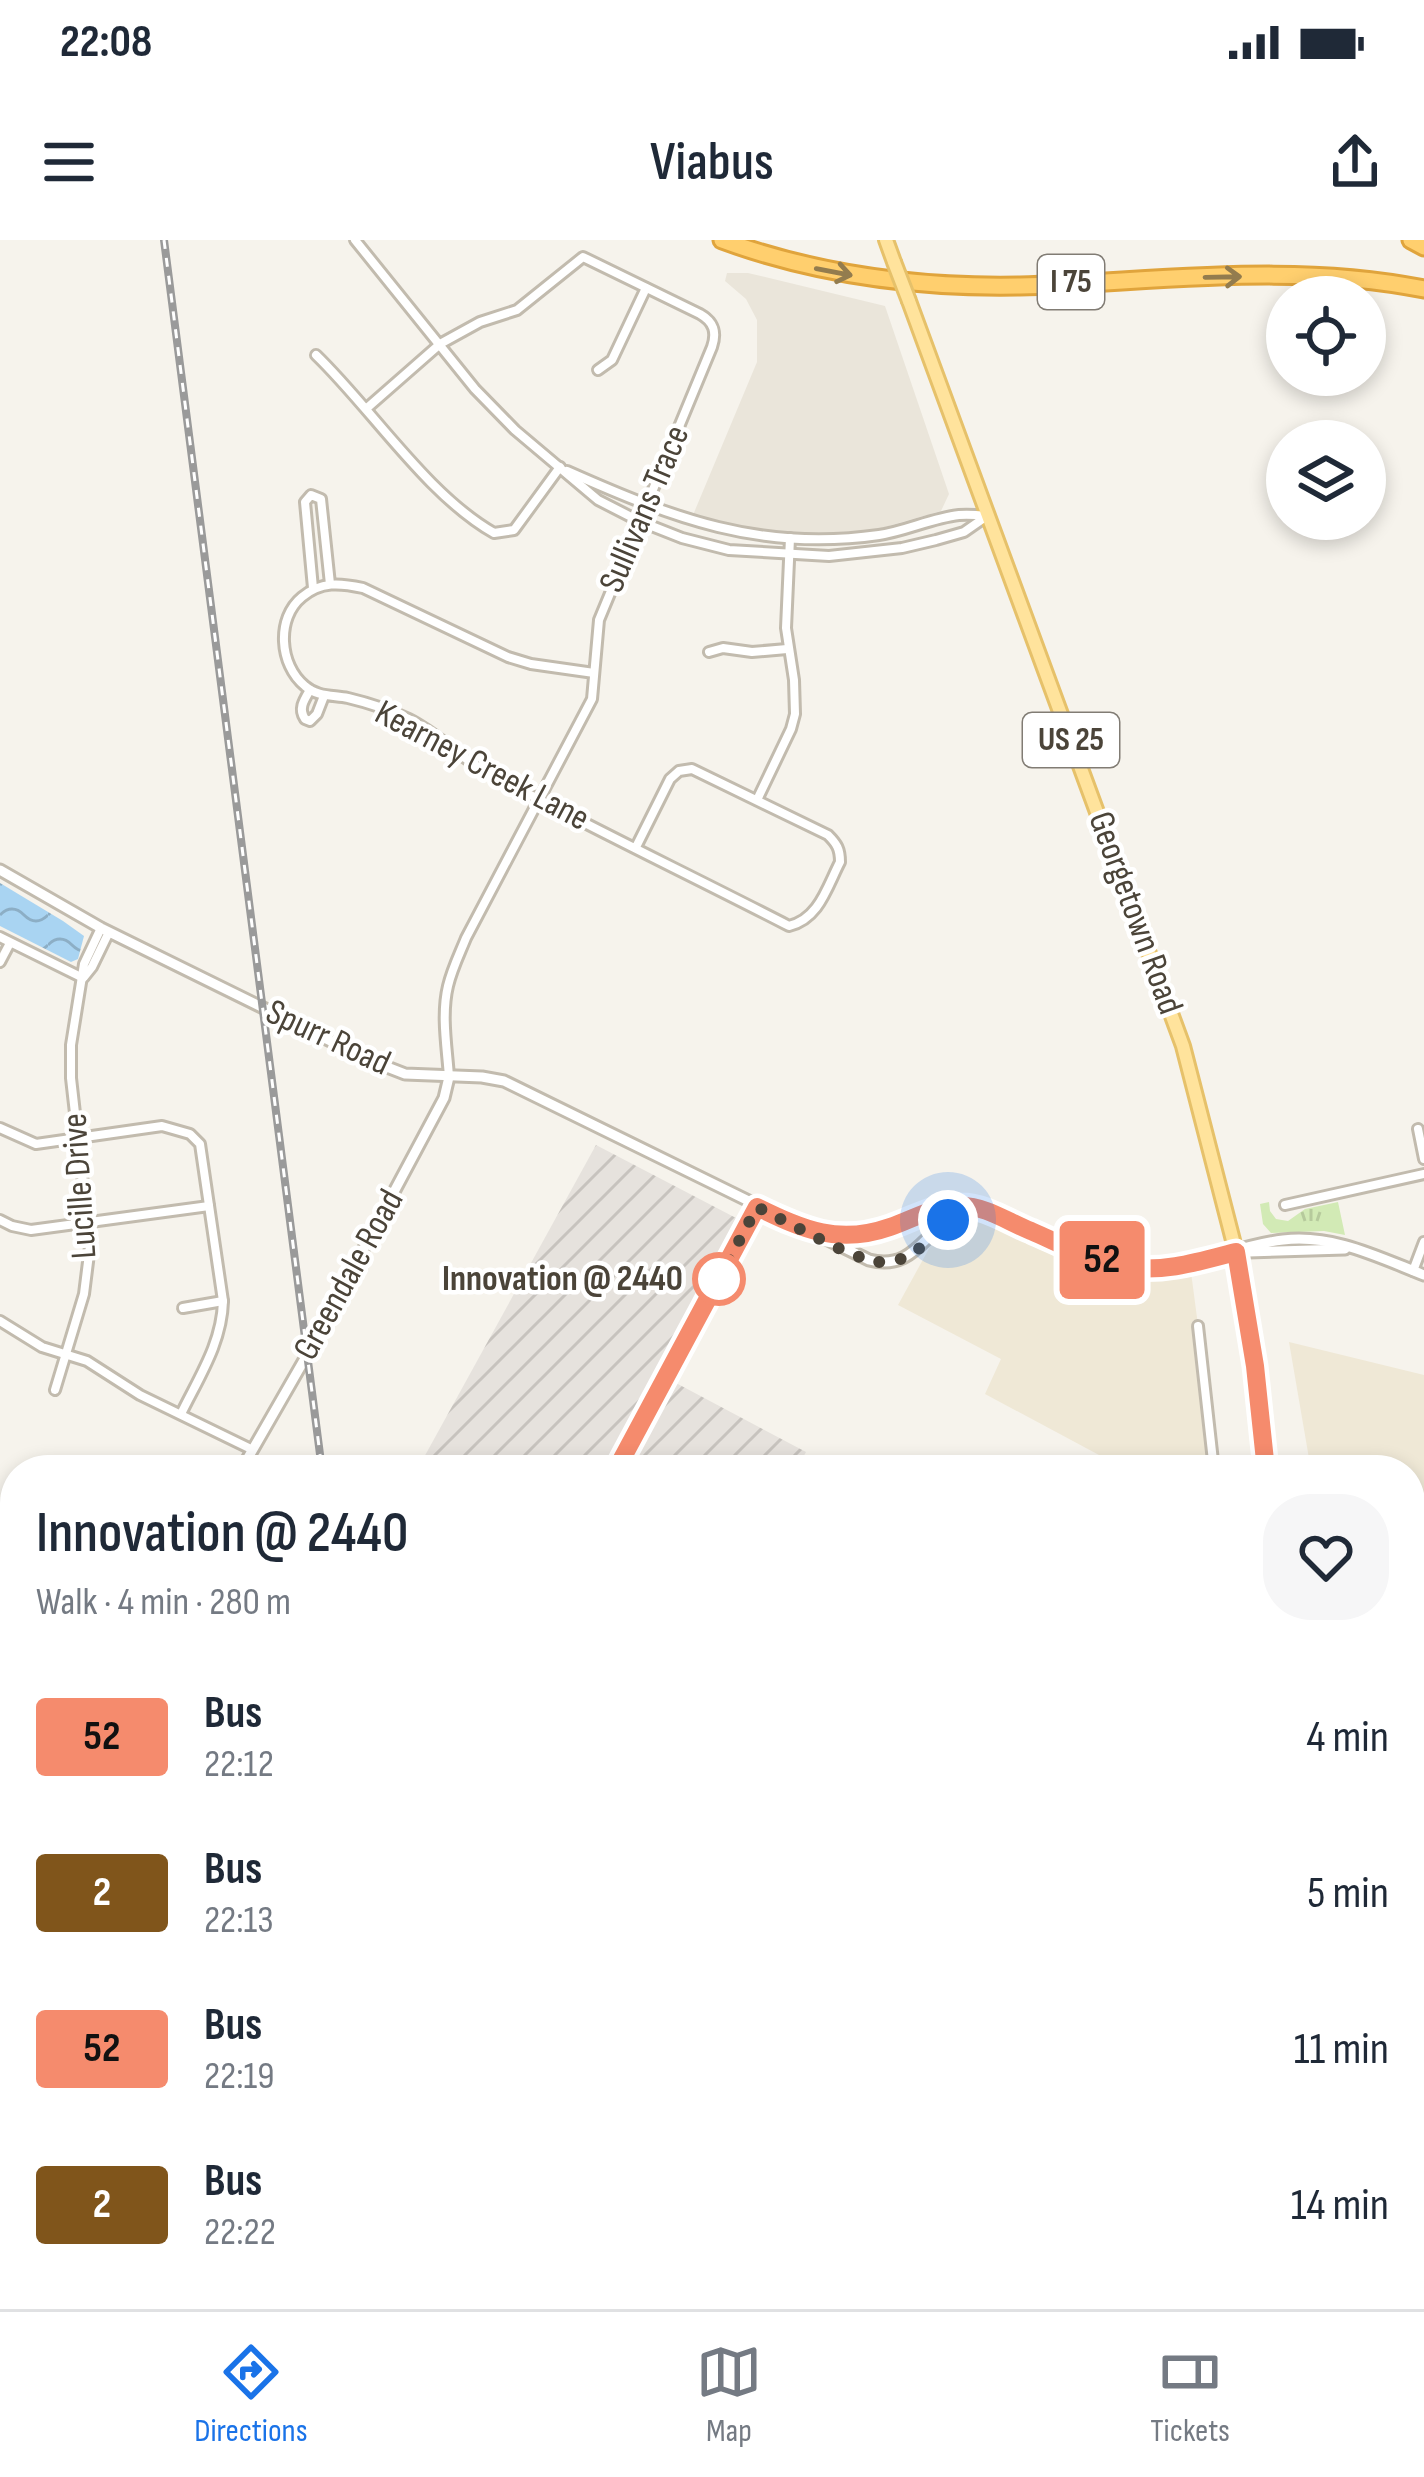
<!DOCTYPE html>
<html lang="en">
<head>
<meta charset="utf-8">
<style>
  :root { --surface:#fff; --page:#f6f6f7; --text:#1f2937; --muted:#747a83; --line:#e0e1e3; --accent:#1a73e8 }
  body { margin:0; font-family:"Sofia Sans Condensed",sans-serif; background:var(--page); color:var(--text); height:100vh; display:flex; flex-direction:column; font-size:45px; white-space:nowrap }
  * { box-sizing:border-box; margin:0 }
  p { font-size:39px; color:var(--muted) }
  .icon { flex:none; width:66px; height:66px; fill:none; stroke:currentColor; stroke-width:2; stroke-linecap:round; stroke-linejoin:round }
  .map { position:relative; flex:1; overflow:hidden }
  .drawer { position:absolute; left:0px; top:1215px; width:1425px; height:855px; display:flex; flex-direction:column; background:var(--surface); border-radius:48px 48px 0 0; box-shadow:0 6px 18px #0003 }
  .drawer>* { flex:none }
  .badge { padding:0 24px; border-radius:9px; font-size:42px; line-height:78px }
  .tools { position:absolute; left:1266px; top:36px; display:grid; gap:24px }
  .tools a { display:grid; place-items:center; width:120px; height:120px; border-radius:50%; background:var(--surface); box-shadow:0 6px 18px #0003; font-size:60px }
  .you { position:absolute; width:60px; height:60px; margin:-30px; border:9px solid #fff; border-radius:50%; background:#1a73e8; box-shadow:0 0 0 18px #1a73e833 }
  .map>.badge { position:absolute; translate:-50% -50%; box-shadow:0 0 0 6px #fff }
  .round { display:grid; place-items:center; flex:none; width:126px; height:126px; border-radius:48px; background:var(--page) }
  .summary { display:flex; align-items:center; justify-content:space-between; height:204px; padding:0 36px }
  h1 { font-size:57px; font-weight:600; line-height:90px }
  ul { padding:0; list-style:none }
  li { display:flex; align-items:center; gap:36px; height:156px; padding:0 36px }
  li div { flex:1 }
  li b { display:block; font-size:45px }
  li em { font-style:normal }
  li .badge { min-width:132px; font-weight:700; text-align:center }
  .status { display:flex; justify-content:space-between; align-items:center; height:84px; padding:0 60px; background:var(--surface); direction:ltr }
  .status svg { height:33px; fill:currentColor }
  header { display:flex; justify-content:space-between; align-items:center; height:156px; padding:0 36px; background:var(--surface); font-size:54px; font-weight:600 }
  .tabs { display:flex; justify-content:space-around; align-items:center; height:168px; border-top:3px solid var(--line); background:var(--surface); font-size:33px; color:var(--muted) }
  .tabs a { display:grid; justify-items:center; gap:6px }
  .tabs .selected { color:var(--accent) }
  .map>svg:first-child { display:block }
</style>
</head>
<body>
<div class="status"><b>22:08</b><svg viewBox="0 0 49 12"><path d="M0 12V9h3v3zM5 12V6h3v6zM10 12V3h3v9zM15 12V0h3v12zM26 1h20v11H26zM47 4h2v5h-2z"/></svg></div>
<header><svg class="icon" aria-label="menu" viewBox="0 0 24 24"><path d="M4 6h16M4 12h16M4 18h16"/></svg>Viabus<svg class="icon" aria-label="share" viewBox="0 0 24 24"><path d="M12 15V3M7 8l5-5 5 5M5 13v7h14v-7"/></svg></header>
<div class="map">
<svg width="1424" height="2069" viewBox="0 0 1424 2069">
  <defs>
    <pattern id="industrial-furrows" width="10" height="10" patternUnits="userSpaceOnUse" patternTransform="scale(3)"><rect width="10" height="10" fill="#e6e2dd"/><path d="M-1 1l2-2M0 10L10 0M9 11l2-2" fill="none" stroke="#c7c3be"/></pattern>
    <pattern id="park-tufts" width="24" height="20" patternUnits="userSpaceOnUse" patternTransform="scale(3)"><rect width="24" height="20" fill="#d2eab5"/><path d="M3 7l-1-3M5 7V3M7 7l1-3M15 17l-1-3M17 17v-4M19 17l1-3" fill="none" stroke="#b6ca9c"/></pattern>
    <pattern id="water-waves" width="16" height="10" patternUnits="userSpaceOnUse" patternTransform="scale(3)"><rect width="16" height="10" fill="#a9d4f2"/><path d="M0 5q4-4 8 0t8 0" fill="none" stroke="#8caec5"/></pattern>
  </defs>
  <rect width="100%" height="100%" fill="#f6f3ec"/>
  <!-- residential -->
  <polygon fill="#eae5da" points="727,33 748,33 885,66 949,254 941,271 871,291 799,293 748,289 693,275 757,122 757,80 746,59 725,41"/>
  <!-- industrial -->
  <g fill="url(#industrial-furrows)">
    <polygon points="596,905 736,978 605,1230 417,1230"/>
    <polygon points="676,1143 806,1212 796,1230 629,1230"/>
  </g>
  <!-- education -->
  <g fill="#efe8d6">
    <polygon points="965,978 997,979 1082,1021 1119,1032 1155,1036 1191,1032 1217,1230 1127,1230 985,1154 1001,1119 898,1065 937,994"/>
    <polygon points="1289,1102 1424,1135 1424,1367 1410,1364 1410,1230 1311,1230"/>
  </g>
  <!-- park -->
  <polygon fill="url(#park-tufts)" points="1269,962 1270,971 1276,979 1288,981 1305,969 1338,962 1345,995 1324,991 1271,993 1263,984 1260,964"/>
  <!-- water -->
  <polygon fill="url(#water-waves)" points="0,643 63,681 84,696 78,719 71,722 0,686"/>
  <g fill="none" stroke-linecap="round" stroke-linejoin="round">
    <!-- minor casing -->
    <g stroke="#c2bbae" stroke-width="14">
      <g id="minor">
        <polyline points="355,0 475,149 515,190 598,260 639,281 682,298 729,310 829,316 902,308 936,300 964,292 987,276"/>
        <path d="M 316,115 C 372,169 427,255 494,293 L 514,290 L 560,227"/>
        <polyline points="598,130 612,120 646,48"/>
        <path d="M 367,168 L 440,104 L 480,82 L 517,70 L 583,17 L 700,74 C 714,82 717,92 712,107 L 599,380 L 592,459 L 466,698 C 460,713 452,729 448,746 C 441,775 447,807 449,837"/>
        <path d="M 567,231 C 673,278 760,312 879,295 C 906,291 932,278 959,275 C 968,274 978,275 987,276"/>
        <polyline points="313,348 305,262 311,255 321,259 330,344"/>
        <polyline points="709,412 723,408 752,412 787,409"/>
        <path d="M 594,433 L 531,424 L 508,417 L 363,348 C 340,343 321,341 302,357 C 276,378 279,425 305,446 C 317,457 333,455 348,458 C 369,463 390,470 409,479 C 437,493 458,516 485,531 C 585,585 688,634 789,686 C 819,679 827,647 840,622 C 840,609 837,604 828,595 L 692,529 L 679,531 L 670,539 L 636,607"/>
        <path d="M 310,450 C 304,460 298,469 305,479 L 310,481 L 317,474 L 324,456"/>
        <polyline points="757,560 791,489 795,474 794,440 786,388 790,298"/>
        <polyline points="0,697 83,738"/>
        <polyline points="0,722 10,703"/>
        <polyline points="84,737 92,727 109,692"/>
        <path d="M 0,888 L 36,904 L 162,886 L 190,894 L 200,904 L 223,1061 C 222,1103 199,1137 181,1174"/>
        <polyline points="1418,889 1424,919"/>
        <polyline points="1285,965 1424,934"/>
        <polyline points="0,980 12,986 31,990 209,966"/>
        <polyline points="1413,1031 1424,1002"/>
        <polyline points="183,1068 223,1061"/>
        <polyline points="0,1081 42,1107 87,1121 140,1155 251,1209"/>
        <polyline points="1198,1086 1214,1230"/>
        <polyline points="55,1150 84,1054 90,1006 71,838 71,805 84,724 101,688"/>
        <polyline points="615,1230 757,967"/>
        <polyline points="0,1879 15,1879"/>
        <polyline points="879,2055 879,2069"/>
      </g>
    </g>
    <!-- tertiary casing -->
    <g stroke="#c2bbae" stroke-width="15">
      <g id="tertiary">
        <path d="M 0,630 L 101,688 L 369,820 L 405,834 L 482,837 L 504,841 L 869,1020 C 922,1034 927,974 973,973 C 984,972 997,978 1008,982 C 1047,996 1087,1022 1129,1027 C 1185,1034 1230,1006 1283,1000 C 1333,994 1378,1017 1424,1035"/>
        <path d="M 820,992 C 879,1006 920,959 977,968"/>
        <polyline points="1248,1012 1345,1009"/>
        <polyline points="241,1230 307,1115 444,858 449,837"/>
        <polyline points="0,1728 15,1696"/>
      </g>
    </g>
    <!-- secondary casing -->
    <g stroke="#d6c79b" stroke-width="16">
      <g id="secondary">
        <polyline points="1410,2008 1424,2007"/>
        <polyline points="0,2027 15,2026"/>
        <polyline points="1410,2029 1424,2029"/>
        <polyline points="0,2048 15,2048"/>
      </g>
    </g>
    <!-- primary casing -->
    <g stroke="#e6c16a" stroke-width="18">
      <g id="primary">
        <polyline points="886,0 894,22"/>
        <polyline points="909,61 1183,806 1236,1012 1255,1126 1266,1230"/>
        <polyline points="1297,2055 1297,2069"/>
      </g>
    </g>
    <!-- motorway casing -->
    <g stroke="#e0a43c" stroke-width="21">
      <g id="motorway">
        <path d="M 722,0 C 818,35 918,48 1020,46 C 1154,42 1291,22 1424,49"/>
        <polyline points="1411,0 1424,7"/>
      </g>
    </g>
    <!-- minor -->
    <use href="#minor" stroke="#fff" stroke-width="8"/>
    <!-- tertiary -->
    <use href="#tertiary" stroke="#fff" stroke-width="9"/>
    <!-- secondary -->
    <use href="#secondary" stroke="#fff3cd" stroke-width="10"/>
    <!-- primary -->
    <use href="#primary" stroke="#ffe39c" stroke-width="12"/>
    <!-- motorway -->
    <use href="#motorway" stroke="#ffcf6e" stroke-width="15"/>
    <!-- rail casing -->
    <g stroke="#9a9a9a" stroke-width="8">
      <g id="rail">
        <polyline points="164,0 322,1230"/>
        <polyline points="426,2055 428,2069"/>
      </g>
    </g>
    <!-- rail -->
    <use href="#rail" stroke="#fff" stroke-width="3" stroke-dasharray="9" stroke-linecap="butt"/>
    <!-- primary-bridge casing -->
    <g stroke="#e6c16a" stroke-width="18" stroke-linecap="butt">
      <polyline id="primary-bridge" points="894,22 909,61"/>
    </g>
    <!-- primary-bridge -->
    <use href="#primary-bridge" stroke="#ffe39c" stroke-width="12"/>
  </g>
  <!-- one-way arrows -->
  <defs><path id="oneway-shaft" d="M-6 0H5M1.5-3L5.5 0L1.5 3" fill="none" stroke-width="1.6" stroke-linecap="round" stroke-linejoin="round" transform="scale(3)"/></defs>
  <g stroke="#937c4e">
    <use href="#oneway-shaft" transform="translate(834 32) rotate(11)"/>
    <use href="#oneway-shaft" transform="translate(1223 37) rotate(-1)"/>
  </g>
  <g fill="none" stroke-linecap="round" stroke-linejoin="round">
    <!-- line casing -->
    <g stroke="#fff" stroke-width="27">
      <path id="line" d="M 616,1230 L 757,967 C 804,990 839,1005 890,987 C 914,979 935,965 961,966 C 986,966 1008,982 1031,991 C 1061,1004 1094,1022 1126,1027 C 1164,1033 1201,1021 1236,1012 L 1255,1126 L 1266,1230"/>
    </g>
    <!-- line -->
    <use href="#line" stroke="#f58b6d" stroke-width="18"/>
    <!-- walk -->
    <path stroke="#4b4439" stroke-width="12" stroke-dasharray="0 21.6" d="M 719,1039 L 757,967 C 784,980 852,1019 878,1022 C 889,1023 905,1019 914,1013 C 926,1003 935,989 948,980"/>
  </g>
  <!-- markers -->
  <circle fill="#fff" stroke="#f58b6d" stroke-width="6" cx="719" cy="1039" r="24"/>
  <g text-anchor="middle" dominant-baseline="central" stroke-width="9" stroke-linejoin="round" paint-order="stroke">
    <!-- shield labels -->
    <g fill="#fff" stroke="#817c74" stroke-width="3">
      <rect x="1038" y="15" width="66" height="54" rx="9"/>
      <rect x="1023" y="473" width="96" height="54" rx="9"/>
    </g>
    <g font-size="33" font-weight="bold" fill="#4b4439">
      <text x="1071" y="42">I 75</text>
      <text x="1071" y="500">US 25</text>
    </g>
    <!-- street labels -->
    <g font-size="36" fill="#4b4439" stroke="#fff">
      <text transform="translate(645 269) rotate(-67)">Sullivans Trace</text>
      <text transform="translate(482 526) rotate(28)">Kearney Creek Lane</text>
      <text transform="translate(1135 673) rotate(70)">Georgetown Road</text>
      <text transform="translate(328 798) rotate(25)">Spurr Road</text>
      <text transform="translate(80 946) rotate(-94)">Lucille Drive</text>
      <text transform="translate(349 1035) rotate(-61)">Greendale Road</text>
    </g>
    <!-- stop labels -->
    <g font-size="36" font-weight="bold" fill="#4b4439" stroke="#fff" text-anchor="end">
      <text x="683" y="1039">Innovation @ 2440</text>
    </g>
  </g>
</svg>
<div class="tools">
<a><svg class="icon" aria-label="locate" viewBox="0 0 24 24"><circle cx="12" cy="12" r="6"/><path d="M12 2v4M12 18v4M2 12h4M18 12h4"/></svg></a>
<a><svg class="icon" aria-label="layers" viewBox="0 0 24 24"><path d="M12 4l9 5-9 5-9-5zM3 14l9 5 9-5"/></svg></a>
</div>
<div class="you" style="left:948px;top:980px"></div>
<b class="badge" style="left:1102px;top:1020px;background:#f58b6d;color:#111">52</b>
<section class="drawer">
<div class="summary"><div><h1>Innovation @ 2440</h1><p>Walk · 4 min · 280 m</p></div><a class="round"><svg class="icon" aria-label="heart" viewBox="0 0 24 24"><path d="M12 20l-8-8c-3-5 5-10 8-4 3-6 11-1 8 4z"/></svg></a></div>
<ul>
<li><span class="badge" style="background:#f58b6d;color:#111">52</span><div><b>Bus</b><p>22:12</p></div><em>4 min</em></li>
<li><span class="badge" style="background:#80551b;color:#fff">2</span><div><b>Bus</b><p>22:13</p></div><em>5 min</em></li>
<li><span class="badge" style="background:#f58b6d;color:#111">52</span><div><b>Bus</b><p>22:19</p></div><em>11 min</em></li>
<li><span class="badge" style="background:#80551b;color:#fff">2</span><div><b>Bus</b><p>22:22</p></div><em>14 min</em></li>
</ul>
</section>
</div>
<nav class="tabs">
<a class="selected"><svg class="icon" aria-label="directions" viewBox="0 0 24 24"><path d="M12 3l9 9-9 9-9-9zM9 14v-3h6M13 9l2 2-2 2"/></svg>Directions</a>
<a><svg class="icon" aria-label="map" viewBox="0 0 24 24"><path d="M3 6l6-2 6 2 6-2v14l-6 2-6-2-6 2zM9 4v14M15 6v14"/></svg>Map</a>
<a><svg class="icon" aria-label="tickets" viewBox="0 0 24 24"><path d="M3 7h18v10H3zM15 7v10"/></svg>Tickets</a>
</nav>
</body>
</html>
